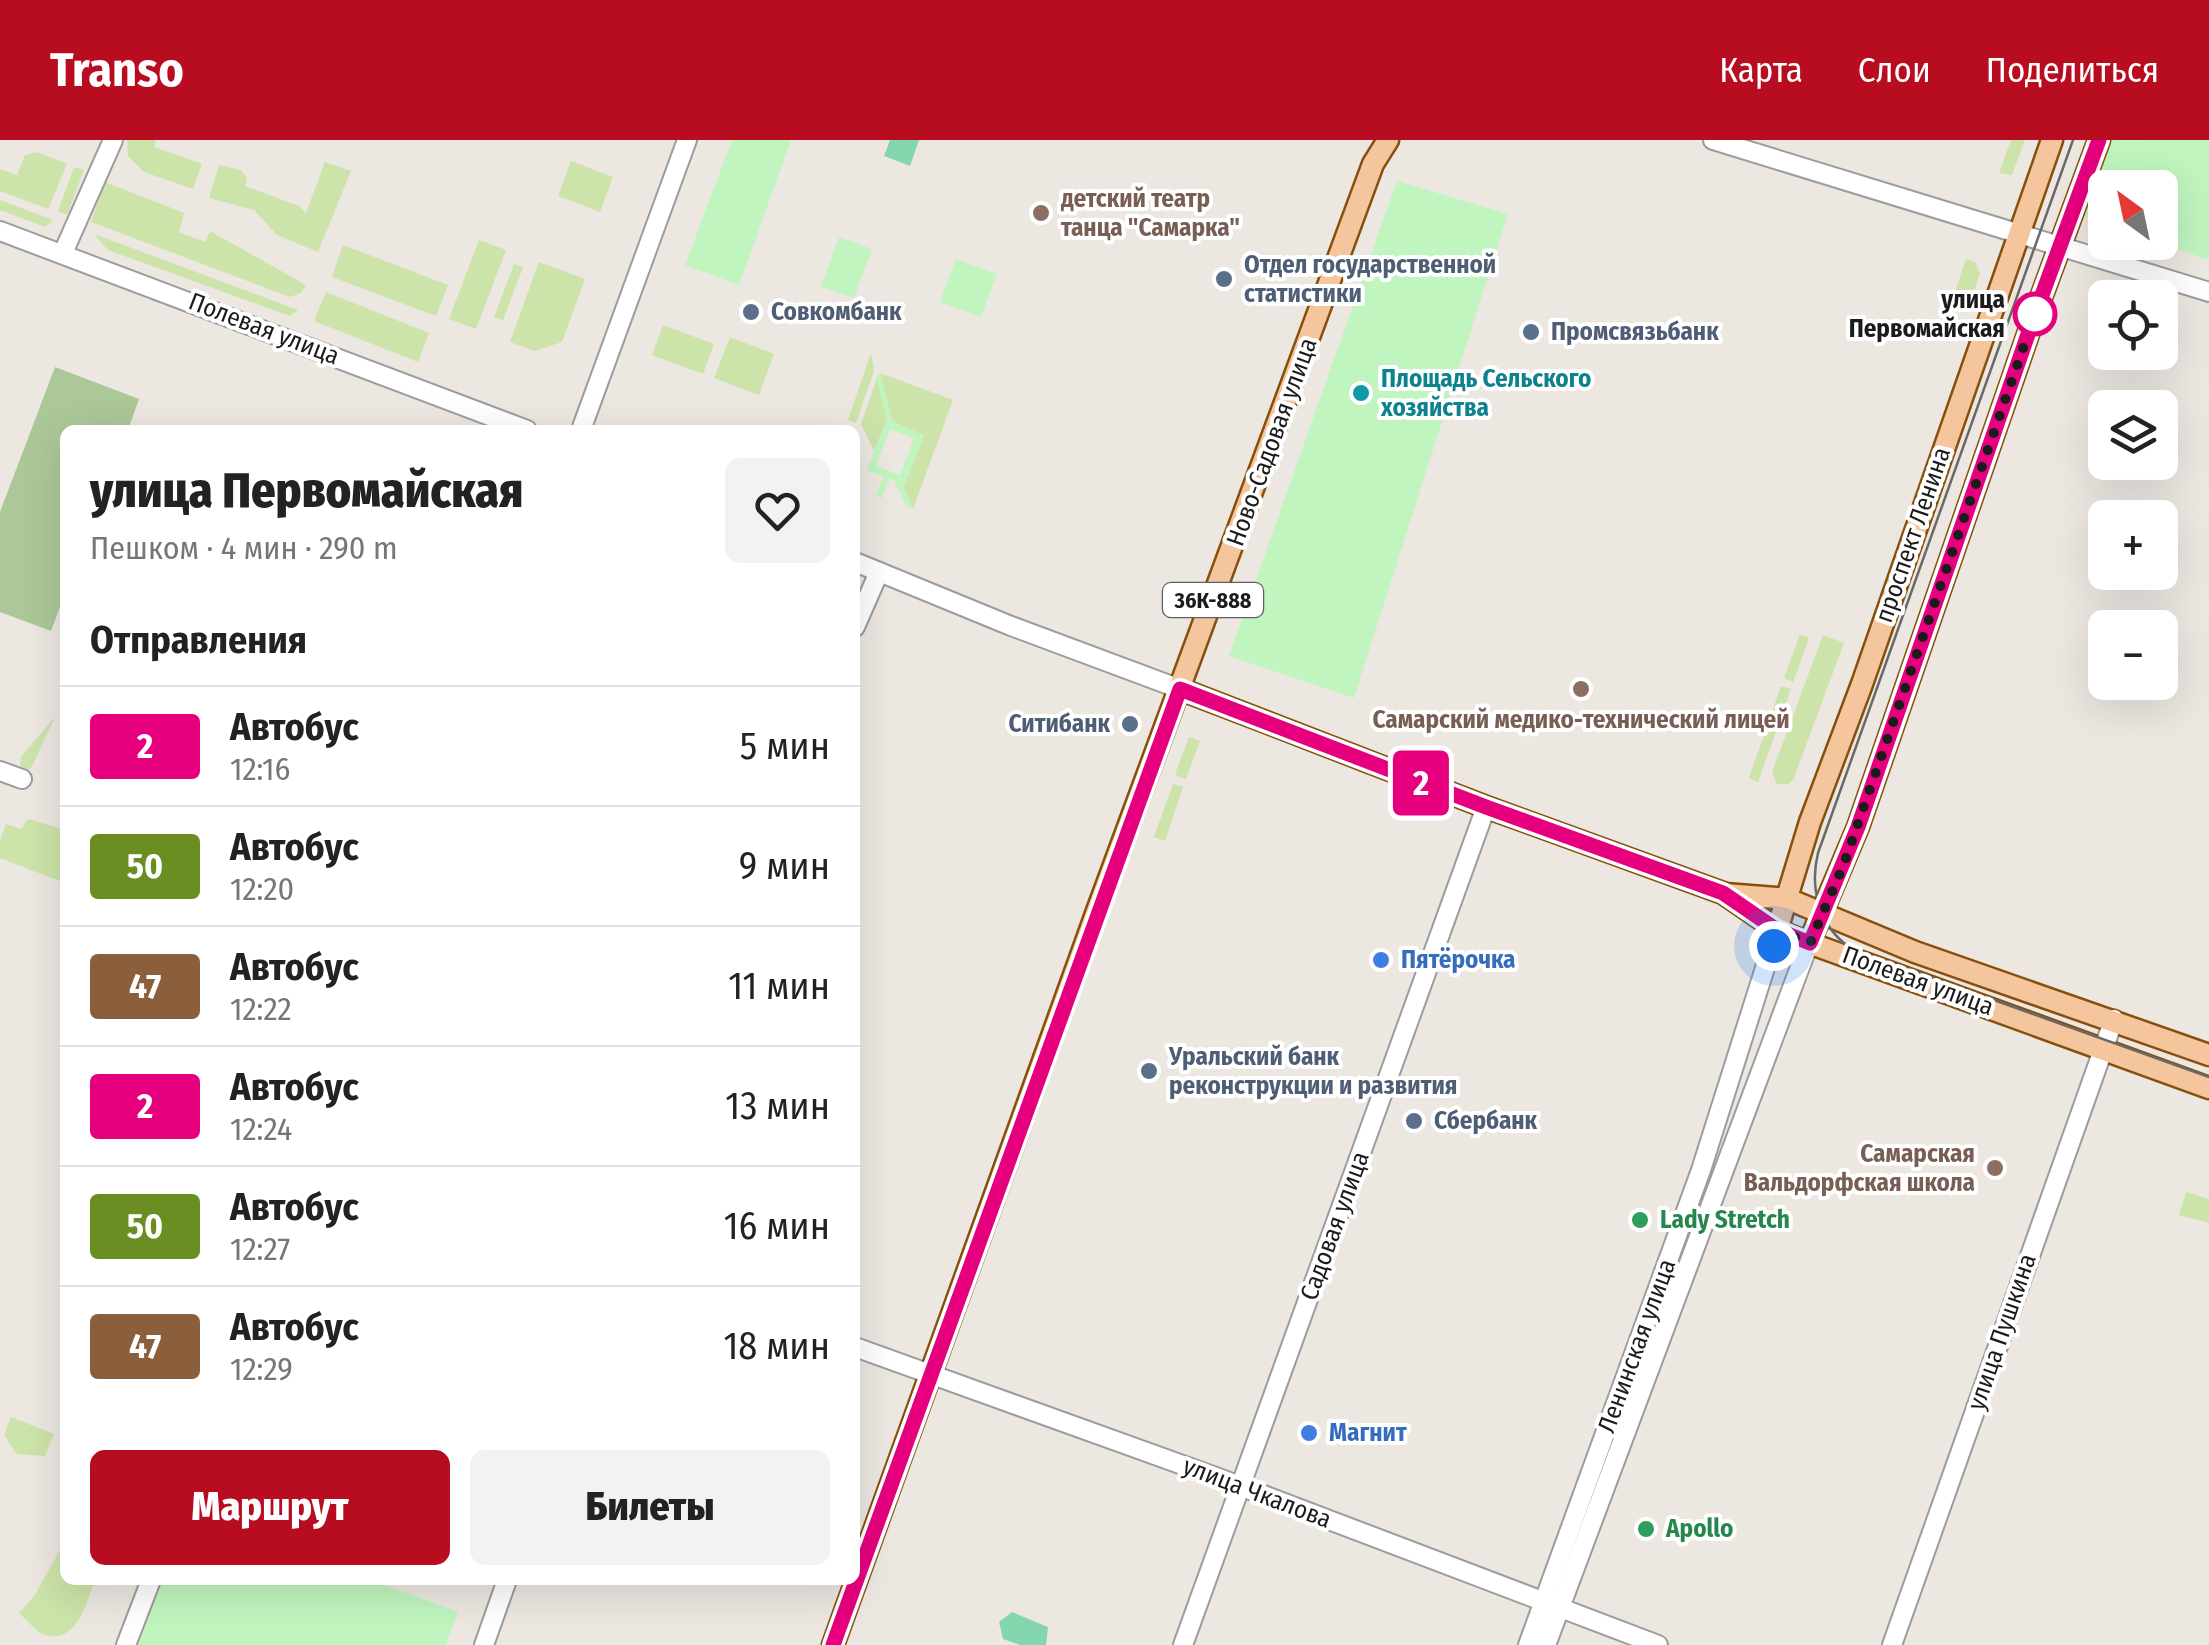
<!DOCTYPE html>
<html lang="ru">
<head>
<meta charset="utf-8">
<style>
  :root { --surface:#fff; --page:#f2f2f2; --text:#222; --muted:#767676; --line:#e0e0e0; --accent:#b80d20 }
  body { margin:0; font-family:"Fira Sans Condensed",sans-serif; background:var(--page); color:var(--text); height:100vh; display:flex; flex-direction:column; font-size:38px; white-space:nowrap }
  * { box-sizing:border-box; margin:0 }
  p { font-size:32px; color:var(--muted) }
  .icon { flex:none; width:55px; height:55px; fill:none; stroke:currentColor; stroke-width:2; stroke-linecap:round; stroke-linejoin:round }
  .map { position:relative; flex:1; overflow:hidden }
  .drawer { position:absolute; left:60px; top:285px; width:800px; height:1160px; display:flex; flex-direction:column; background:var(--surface); border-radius:15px; box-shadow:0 10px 40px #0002 }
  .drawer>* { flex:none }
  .badge { padding:0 20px; border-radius:8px; font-size:35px; line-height:65px }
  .needle { width:65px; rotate:327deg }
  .tools { position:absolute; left:2088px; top:30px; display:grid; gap:20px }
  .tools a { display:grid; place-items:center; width:90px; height:90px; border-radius:15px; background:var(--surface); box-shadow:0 10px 40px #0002; font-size:50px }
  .you { position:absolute; width:50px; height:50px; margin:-25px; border:8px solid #fff; border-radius:50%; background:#1a73e8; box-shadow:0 0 0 15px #1a73e833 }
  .map>.badge { position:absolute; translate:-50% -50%; box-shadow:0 0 0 5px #fff }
  h2 { padding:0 30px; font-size:38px; line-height:90px }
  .round { display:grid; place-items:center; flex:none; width:105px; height:105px; border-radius:15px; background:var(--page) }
  .summary { display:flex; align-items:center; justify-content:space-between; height:170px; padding:0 30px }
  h1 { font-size:48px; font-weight:800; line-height:75px }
  .action { display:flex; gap:20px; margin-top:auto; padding:20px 30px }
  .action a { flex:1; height:115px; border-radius:15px; background:var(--accent); color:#fff; font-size:40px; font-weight:800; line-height:115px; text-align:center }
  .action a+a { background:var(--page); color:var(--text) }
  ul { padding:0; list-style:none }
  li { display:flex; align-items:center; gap:30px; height:120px; padding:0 30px; border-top:2px solid var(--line) }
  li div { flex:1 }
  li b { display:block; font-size:38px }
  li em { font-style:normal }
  li .badge { min-width:110px; font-weight:700; text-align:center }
  header { display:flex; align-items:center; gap:60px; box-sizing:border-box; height:140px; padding:0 50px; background:var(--accent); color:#fff }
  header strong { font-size:48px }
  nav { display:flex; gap:55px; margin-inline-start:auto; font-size:35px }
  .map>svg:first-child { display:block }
</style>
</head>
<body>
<header>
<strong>Transo</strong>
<nav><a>Карта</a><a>Слои</a><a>Поделиться</a></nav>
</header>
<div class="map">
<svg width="2209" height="1505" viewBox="0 0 2209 1505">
  <rect width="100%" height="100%" fill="#ece7e1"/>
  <!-- grass -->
  <g fill="#cce3a9">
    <polygon points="127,0 156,0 154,7 202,24 193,49 144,32 128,16"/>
    <polygon points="2011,0 2025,0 2012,35 1999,33"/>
    <polygon points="37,12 67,24 48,69 0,51 0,29 17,35 25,15"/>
    <polygon points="571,21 613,37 600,72 558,56"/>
    <polygon points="325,22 351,31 318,112 277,95 254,70 209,58 219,25 241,30 247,38 245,46 299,66 306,73"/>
    <polygon points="74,27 84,30 67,75 58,71"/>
    <polygon points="105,42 184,73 179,92 205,102 210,91 306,145 301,153 290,157 91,82"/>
    <polygon points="0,60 53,80 45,87 0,70"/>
    <polygon points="94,94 298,170 290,176 108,110"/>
    <polygon points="479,100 506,110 476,189 449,179"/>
    <polygon points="343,105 448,145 436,176 332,137"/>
    <polygon points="1966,119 1975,122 1980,133 1969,166 1952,161"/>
    <polygon points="539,122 585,139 562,202 535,211 510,202"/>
    <polygon points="514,124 523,127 503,180 494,177"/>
    <polygon points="326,152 429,193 418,222 314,181"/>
    <polygon points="663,185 714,204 703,234 652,215"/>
    <polygon points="730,197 774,214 759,255 714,238"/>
    <polygon points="871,213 874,231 856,283 848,280"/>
    <polygon points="880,233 953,260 913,369 904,347 924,295 892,282"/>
    <polygon points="877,238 887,279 874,311 861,284"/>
    <polygon points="1800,494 1809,498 1793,542 1784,538"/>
    <polygon points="1823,495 1844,503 1793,640 1788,644 1777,644 1772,632"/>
    <polygon points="1781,546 1791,549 1758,642 1749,638"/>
    <polygon points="55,577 32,626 28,630 20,629 21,617"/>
    <polygon points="1189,597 1200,601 1186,639 1175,635"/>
    <polygon points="1173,644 1183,647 1165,701 1154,697"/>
    <polygon points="28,679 65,690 65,743 0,718 0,701 6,684 21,689"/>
    <polygon points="2186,1052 2209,1059 2209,1083 2179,1075"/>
    <polygon points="11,1277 54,1294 45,1316 17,1314 4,1295"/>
    <path d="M 65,1401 L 65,1440 L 95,1440 C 87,1461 77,1505 45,1495 C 36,1492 26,1479 19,1473 L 35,1455 Z"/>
  </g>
  <!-- forest -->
  <polygon fill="#acc898" points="55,227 139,259 128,290 65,290 65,454 51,491 0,472 0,372"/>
  <!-- park -->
  <g fill="#c0f5bf" fill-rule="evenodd">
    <polygon points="732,0 791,0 739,145 685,125"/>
    <polygon points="2107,0 2209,0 2209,120 2159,103 2160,48 2105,48 2105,83 2080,75"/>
    <polygon points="1397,41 1508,74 1354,558 1229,516"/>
    <polygon points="839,97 872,109 854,158 821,147"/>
    <polygon points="956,119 997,134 981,177 940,162"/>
    <path d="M 880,233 L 893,282 L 924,295 L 904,347 L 913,369 L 906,366 L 894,340 L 889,339 L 882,358 L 876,356 L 884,336 L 867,330 L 887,279 L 877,238 ZM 890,289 L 914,298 L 900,335 L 876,326 Z"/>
    <polygon points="163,1440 370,1440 458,1472 446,1505 138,1505"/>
  </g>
  <!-- pitch -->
  <g fill="#83d6ad">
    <polygon points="890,0 919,0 910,26 884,16"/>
    <polygon points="1012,1472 1048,1487 1046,1505 1020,1505 1003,1499 999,1482"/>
  </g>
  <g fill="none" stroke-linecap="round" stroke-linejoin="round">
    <!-- minor casing -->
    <g stroke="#9c9c9c" stroke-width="22">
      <g id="minor">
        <polyline points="1713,0 2209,152"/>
        <polyline points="0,91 527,290"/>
        <polyline points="63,113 113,0"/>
        <polyline points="581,290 687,0"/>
        <polyline points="855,422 1011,486 1180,549"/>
        <polyline points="855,487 879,432"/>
        <polyline points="0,631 22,639"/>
        <polyline points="855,1207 1216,1337 1658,1505"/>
        <polyline points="126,1505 151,1440"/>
        <polyline points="484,1505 507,1440"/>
        <polyline points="1183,1505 1486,667"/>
        <polyline points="1528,1505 1701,1030 1777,790"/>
        <polyline points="1546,1505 1809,803"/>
        <polyline points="1892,1505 2114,879"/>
      </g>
    </g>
    <!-- major casing -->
    <g stroke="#87500a" stroke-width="25">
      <g id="major">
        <polyline points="1180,549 1486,667 1723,753 1777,790 1809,803 2209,948"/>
        <polyline points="1725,754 1788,759 1915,812 2209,915"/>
        <polyline points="1777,790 1810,682 1862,544 2052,0"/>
        <polyline points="1809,803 1858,687 2035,174 2099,0"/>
        <polyline points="833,1505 1097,771 1373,24 1388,0"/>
      </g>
    </g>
    <!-- minor -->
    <use href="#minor" stroke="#fff" stroke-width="18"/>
    <!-- major -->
    <use href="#major" stroke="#f5c59d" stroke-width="20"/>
    <!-- tram -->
    <path stroke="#696969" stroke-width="2.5" d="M 2073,0 L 1818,713 C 1809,749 1820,790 1854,810 L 2209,937"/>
  </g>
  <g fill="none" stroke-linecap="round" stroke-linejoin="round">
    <!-- line casing -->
    <g stroke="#fff" stroke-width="22">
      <polyline id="line" points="833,1505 1180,549 1486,667 1723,753 1777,790 1810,803 1858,687 2035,174 2099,0"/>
    </g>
    <!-- line -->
    <use href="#line" stroke="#e6007e" stroke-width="15"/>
    <!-- walk -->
    <polyline stroke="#1b1b1b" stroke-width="10" stroke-dasharray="0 18" points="1774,806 1777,790 1810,803 1844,724 2035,174"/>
  </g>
  <!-- markers -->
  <g fill="#8d6e63" stroke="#fff" stroke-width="4">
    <circle cx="1041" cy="73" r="10"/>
    <circle cx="1581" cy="549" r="10"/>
    <circle cx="1995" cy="1028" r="10"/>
  </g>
  <g fill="#5c6f8a" stroke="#fff" stroke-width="4">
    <circle cx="1224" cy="139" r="10"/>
    <circle cx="751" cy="172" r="10"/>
    <circle cx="1531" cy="192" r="10"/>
    <circle cx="1130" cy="584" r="10"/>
    <circle cx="1149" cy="931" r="10"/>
    <circle cx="1414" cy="981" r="10"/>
  </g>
  <circle fill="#fff" stroke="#e6007e" stroke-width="5" cx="2035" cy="174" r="20"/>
  <circle fill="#0f9aa8" stroke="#fff" stroke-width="4" cx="1361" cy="253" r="10"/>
  <g fill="#3f7fe0" stroke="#fff" stroke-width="4">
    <circle cx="1381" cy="820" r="10"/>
    <circle cx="1309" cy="1293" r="10"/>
  </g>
  <g fill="#2e9e5b" stroke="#fff" stroke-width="4">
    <circle cx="1640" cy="1080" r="10"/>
    <circle cx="1646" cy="1389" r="10"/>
  </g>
  <g text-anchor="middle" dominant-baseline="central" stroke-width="8" stroke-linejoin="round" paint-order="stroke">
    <!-- shield labels -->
    <rect fill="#fff" stroke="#5f5f5f" stroke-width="2.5" x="1163" y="443" width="100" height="34" rx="8"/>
    <g font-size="22" font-weight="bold" fill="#1b1b1b">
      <text x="1213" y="460">36К-888</text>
    </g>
    <!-- education labels -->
    <g font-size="25" font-weight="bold" fill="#785e54" stroke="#fff" text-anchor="start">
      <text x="1061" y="59">детский театр<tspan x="1061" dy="29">танца "Самарка"</tspan></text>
      <text x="1581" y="580" text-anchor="middle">Самарский медико-технический лицей</text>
      <text x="1975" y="1014" text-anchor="end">Самарская<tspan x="1975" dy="29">Вальдорфская школа</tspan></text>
    </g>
    <!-- service labels -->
    <g font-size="25" font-weight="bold" fill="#4e5e75" stroke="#fff" text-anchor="start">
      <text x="1244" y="125">Отдел государственной<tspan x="1244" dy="29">статистики</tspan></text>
      <text x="771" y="172">Совкомбанк</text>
      <text x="1551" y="192">Промсвязьбанк</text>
      <text x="1110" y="584" text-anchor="end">Ситибанк</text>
      <text x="1169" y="917">Уральский банк<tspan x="1169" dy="29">реконструкции и развития</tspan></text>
      <text x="1434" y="981">Сбербанк</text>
    </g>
    <!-- stop labels -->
    <g font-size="25" font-weight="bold" fill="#1b1b1b" stroke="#fff" text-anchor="end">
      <text x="2005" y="160">улица<tspan x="2005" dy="29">Первомайская</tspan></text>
    </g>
    <!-- street labels -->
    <g font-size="25" fill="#1b1b1b" stroke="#fff">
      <text transform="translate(264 189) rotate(21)">Полевая улица</text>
      <text transform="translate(1272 302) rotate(-70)">Ново-Садовая улица</text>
      <text transform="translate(1913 395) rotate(-71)">проспект Ленина</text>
      <text transform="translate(1918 841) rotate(20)">Полевая улица</text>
      <text transform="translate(1335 1086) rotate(-70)">Садовая улица</text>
      <text transform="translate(2002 1192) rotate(-71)">улица Пушкина</text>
      <text transform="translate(1637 1206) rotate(-70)">Ленинская улица</text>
      <text transform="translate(1257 1353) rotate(21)">улица Чкалова</text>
    </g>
    <!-- culture labels -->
    <g font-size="25" font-weight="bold" fill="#0d838f" stroke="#fff" text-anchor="start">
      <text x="1381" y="239">Площадь Сельского<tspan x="1381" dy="29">хозяйства</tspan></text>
    </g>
    <!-- shop labels -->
    <g font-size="25" font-weight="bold" fill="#366cbe" stroke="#fff" text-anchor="start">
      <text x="1401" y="820">Пятёрочка</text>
      <text x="1329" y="1293">Магнит</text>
    </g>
    <!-- leisure labels -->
    <g font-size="25" font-weight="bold" fill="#27864d" stroke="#fff" text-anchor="start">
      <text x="1660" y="1080">Lady Stretch</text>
      <text x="1666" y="1389">Apollo</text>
    </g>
  </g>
</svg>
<div class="tools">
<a><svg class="needle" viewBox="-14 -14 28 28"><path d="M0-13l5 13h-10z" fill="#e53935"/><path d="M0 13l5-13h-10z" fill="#767676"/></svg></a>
<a><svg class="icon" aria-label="locate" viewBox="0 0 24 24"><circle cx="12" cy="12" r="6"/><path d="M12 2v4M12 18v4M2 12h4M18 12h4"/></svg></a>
<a><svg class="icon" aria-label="layers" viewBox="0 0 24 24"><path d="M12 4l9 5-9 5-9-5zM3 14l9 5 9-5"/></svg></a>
<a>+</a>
<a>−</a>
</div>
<div class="you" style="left:1774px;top:806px"></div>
<b class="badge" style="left:1421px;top:643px;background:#e6007e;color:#fff">2</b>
<section class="drawer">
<div class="summary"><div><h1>улица Первомайская</h1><p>Пешком · 4 мин · 290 m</p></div><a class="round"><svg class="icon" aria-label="heart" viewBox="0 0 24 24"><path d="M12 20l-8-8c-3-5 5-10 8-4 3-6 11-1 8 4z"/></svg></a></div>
<h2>Отправления</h2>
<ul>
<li><span class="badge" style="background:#e6007e;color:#fff">2</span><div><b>Автобус</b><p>12:16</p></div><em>5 мин</em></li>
<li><span class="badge" style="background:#6b8e23;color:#fff">50</span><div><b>Автобус</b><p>12:20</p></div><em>9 мин</em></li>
<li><span class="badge" style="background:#8b5e3c;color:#fff">47</span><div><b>Автобус</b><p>12:22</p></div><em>11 мин</em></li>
<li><span class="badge" style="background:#e6007e;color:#fff">2</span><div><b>Автобус</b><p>12:24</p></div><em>13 мин</em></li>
<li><span class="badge" style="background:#6b8e23;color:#fff">50</span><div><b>Автобус</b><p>12:27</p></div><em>16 мин</em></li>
<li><span class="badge" style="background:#8b5e3c;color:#fff">47</span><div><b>Автобус</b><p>12:29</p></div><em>18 мин</em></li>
</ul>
<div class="action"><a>Маршрут</a><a>Билеты</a></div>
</section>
</div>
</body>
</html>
